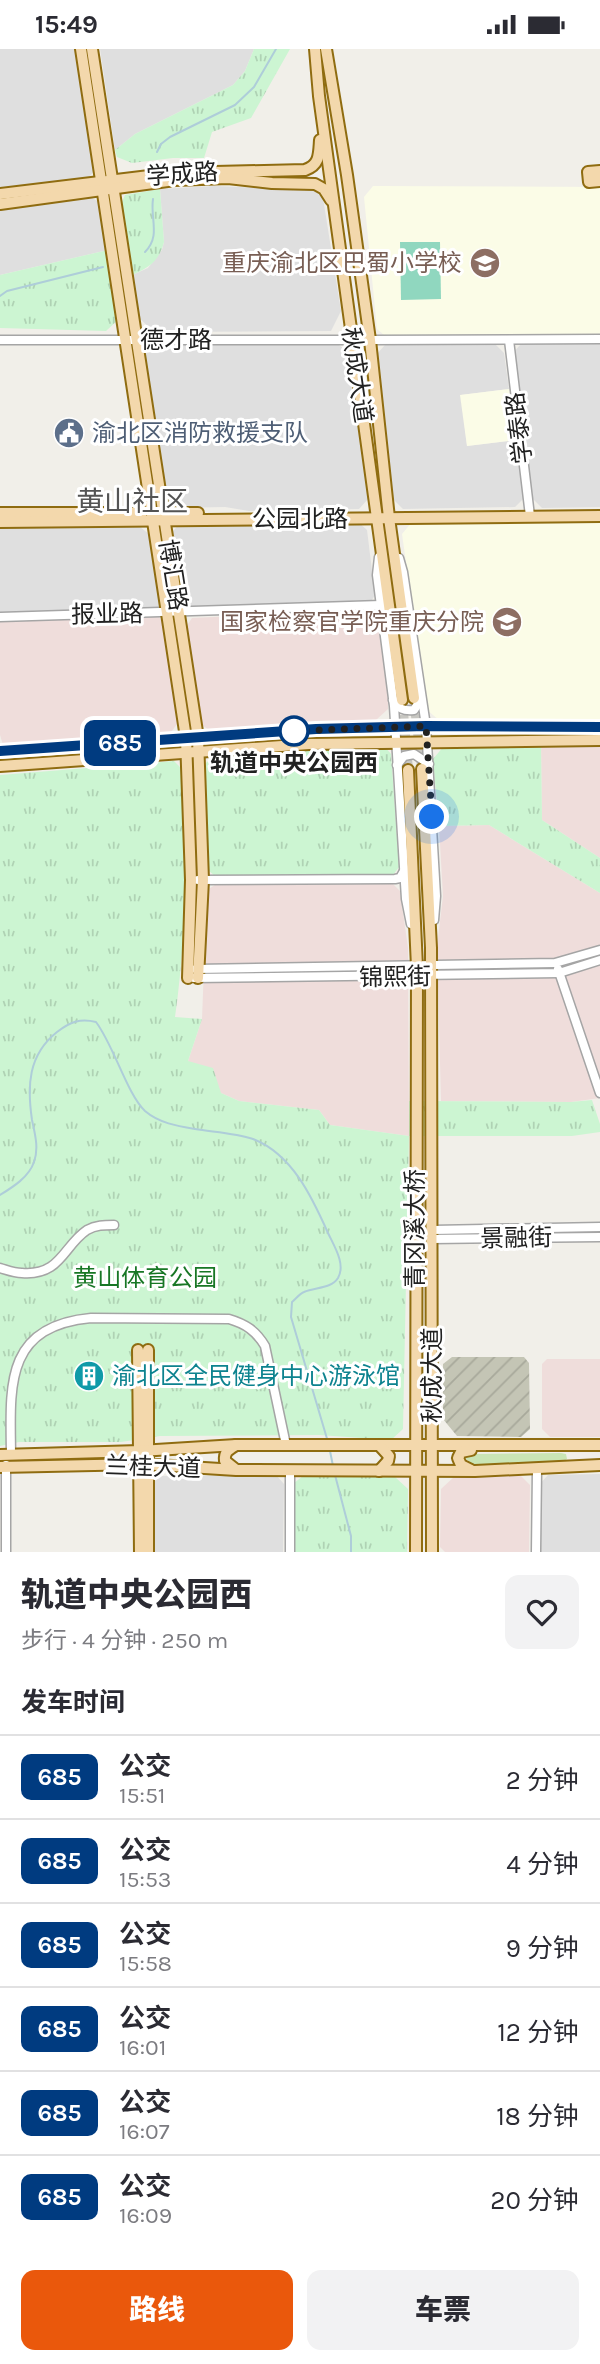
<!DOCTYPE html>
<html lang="zh">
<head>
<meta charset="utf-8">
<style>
  :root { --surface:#fff; --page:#f2f2f3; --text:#2b2b33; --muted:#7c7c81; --line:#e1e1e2; --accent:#ea580c }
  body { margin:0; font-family:Karla,"Noto Sans SC",sans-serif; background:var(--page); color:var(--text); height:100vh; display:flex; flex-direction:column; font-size:26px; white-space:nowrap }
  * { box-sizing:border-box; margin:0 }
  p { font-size:23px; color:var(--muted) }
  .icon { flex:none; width:38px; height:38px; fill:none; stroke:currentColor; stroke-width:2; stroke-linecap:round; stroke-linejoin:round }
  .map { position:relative; height:1503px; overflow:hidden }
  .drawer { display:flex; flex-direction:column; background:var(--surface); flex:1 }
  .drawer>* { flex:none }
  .badge { padding:0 14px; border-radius:10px; font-size:24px; line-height:46px }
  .you { position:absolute; width:35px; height:35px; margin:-18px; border:5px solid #fff; border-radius:50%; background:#1a73e8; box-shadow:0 0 0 10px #1a73e833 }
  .map>.badge { position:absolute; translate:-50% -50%; box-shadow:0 0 0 4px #fff }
  h2 { padding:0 21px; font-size:26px; line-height:63px }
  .round { display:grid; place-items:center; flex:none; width:74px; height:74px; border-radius:14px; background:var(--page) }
  .summary { display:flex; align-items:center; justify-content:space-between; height:119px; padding:0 21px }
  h1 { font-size:33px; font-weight:800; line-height:52px }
  .action { display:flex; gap:14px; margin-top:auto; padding:14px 21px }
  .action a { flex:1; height:80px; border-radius:14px; background:var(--accent); color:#fff; font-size:28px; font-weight:800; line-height:80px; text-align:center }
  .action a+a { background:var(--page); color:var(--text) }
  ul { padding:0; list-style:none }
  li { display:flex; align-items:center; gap:21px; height:84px; padding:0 21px; border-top:2px solid var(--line) }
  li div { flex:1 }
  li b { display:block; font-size:26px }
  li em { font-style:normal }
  li .badge { min-width:77px; font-weight:700; text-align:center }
  .status { display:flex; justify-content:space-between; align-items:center; height:49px; padding:0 35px; background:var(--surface); direction:ltr }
  .status svg { height:19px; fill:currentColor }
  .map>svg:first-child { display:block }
</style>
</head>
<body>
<div class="status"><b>15:49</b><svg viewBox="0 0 49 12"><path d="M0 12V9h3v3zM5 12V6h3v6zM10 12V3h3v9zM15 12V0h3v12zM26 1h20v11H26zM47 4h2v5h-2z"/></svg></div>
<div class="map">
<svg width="600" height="1503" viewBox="0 0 600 1503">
  <defs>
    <pattern id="construction-furrows" width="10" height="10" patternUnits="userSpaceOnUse" patternTransform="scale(1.75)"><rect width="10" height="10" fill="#c4c5b5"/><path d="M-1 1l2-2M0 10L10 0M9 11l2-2" fill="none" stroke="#a8a99b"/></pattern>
    <pattern id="park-tufts" width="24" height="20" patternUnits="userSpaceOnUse" patternTransform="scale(1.75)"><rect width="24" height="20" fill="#ccf5d2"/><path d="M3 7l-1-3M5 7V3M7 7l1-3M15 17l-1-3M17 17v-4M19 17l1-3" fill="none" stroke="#afd2b4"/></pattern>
  </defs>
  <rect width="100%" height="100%" fill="#f1efe9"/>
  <!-- residential -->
  <g fill="#dfdfdf">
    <polygon points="0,0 78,0 94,122 86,132 0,143"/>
    <polygon points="100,0 254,0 245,22 233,36 135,85 115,101"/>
    <polygon points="215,137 314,141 323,149 341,262 331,282 154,283 136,266 130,227 148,219 162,201 164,193 160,140"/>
    <polygon points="92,149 101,154 108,201 0,226 0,161"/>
    <polygon points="521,295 600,295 600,458 542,459 533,450 513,304"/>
    <polygon points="150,296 339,296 350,305 368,450 359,460 249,462 225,458 174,459 164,451 141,307"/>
    <polygon points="385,296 496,296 504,304 509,340 461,346 467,397 516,391 524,449 515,458 403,460 393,450 376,306"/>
    <polygon points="358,473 367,481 375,546 370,554 188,560 181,554 170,486 179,475"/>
    <polygon points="0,478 140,478 154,489 164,555 158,561 0,563"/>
    <polygon points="600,1425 600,1503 540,1503 539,1436 548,1426"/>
    <polygon points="276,1426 284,1435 283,1503 153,1503 152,1435 160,1427"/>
  </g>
  <!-- commercial -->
  <g fill="#efdddb">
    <polygon points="368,561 375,565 379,571 388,651 388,660 376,671 289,675 258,681 213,684 198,673 186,578 192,569"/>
    <polygon points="158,567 164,573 179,667 177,675 169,686 44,697 3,696 0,686 0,571"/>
    <polygon points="541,695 600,695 600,809 542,771"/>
    <polygon points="489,776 600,844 600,1049 571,1053 441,1052 437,898 443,847 439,777"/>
    <polygon points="393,835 400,842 408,899 409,1087 330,1076 319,1061 239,1052 221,1044 188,1012 202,970 207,841 215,836"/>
    <polygon points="547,1310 600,1310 600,1388 550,1388 542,1380 542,1315"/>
    <polygon points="455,1427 521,1427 530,1436 529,1503 445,1503 440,1498 441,1440"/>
  </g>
  <!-- education -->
  <g fill="#fbfce7">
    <polygon points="373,137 600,138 600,285 384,286 377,280 364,148"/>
    <polygon points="509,340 516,391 467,397 460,346"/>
    <polygon points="600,471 600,675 534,675 512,671 439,671 427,661 402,485 412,473"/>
  </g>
  <!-- construction -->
  <polygon fill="url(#construction-furrows)" points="452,1308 524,1308 529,1314 530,1380 521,1388 457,1387 443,1370 443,1315"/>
  <!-- grass -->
  <polygon fill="#cae5b5" points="561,1404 566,1405 567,1410 558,1416 473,1416 465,1409 472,1405"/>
  <!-- park -->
  <g fill="url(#park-tufts)">
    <polygon points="254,0 290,0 251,69 212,83 204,109 173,109 132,114 117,108 115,101 135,85 233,36 245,22"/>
    <path d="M 160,140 L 164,193 C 159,213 148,219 130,227 L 128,199 L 122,153 L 125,146 Z"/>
    <polygon points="108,201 119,270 106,282 0,279 0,226"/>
    <polygon points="541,695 542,771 600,809 600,844 489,776 439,777 433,710 444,697"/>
    <polygon points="385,698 391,705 399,818 393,826 215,827 208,821 205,773 206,714 213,707"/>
    <path d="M 174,712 L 184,722 C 185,805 187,886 175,968 L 202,970 L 188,1012 L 213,1019 L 221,1044 L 239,1052 L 319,1061 L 330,1076 L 409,1087 L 409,1052 L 571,1053 L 592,1051 L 600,1075 L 600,1083 L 572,1087 L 409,1087 L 403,1380 L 391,1391 L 319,1386 L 160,1387 L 121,1393 L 19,1393 L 0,1397 L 0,726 Z"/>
    <polygon points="303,1427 394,1427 408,1440 407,1503 294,1503 294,1434"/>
  </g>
  <!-- pitch -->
  <polygon fill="#90d7bf" points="400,193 440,193 441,250 401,251"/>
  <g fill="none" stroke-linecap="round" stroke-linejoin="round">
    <!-- stream -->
    <g stroke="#aecdd9" stroke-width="2">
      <polyline points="157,103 161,95 170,88 235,56 254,38 276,0"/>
      <path d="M 145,203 C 161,187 150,170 153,150"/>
      <polyline points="0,247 7,242 103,218"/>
      <path d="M 0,1146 C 13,1138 29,1128 34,1113 C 39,1099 35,1085 32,1071 C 27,1037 28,1006 57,983 C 70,973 80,969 96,973 C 114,997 127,1045 145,1062 C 159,1074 177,1077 195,1080 C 213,1083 235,1084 253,1090 C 292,1105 312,1148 328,1184 C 334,1197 346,1215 338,1229 C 331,1240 315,1238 304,1243 C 299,1245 296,1250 292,1253 L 291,1268 L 328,1393"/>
      <polyline points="330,1402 333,1417"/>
      <polyline points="335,1426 351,1487 351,1503"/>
    </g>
    <!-- major-tunnel -->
    <g stroke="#c7c6c1" stroke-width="10" stroke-dasharray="10 5" stroke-linecap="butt">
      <polyline points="414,650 422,717"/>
      <polyline points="402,651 408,721"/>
    </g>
    <!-- minor casing -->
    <g stroke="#a5a5a5" stroke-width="11">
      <g id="minor">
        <polyline points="0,291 353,291"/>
        <polyline points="370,291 600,290"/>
        <polyline points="509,291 530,467"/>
        <polyline points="379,508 377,526 394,657 406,850 411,875"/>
        <polyline points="399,509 403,523 426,677 436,847 434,871"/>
        <polyline points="0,568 381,556"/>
        <path d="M 393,651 C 399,660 403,662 414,661 L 421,650"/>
        <polyline points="397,716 404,707 414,705 429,715"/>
        <polyline points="198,831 395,830 400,829 404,822"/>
        <polyline points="196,920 555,914 600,901"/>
        <polyline points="558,920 600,1044"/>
        <polyline points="194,929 559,924 600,911"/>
        <polyline points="433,1181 600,1178"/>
        <polyline points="432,1190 600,1188"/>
        <path d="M 0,1219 C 7,1221 14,1224 22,1224 C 61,1227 63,1197 87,1181 C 96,1176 104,1176 114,1176"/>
        <path d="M 11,1404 C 10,1336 5,1277 91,1269 L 229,1270 C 246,1275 256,1282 265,1297 L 286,1396"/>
        <polyline points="6,1416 6,1503"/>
        <polyline points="290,1503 290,1422"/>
        <polyline points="536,1503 537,1421"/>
      </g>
    </g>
    <!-- major casing -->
    <g stroke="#8f6c10" stroke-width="14">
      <g id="major">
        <polyline points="81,0 186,689 191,831 188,929"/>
        <polyline points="92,0 198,689 203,831 198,929"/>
        <polyline points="315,0 319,47 402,651"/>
        <polyline points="326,0 347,126 370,291 389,469 414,649"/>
        <polyline points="600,122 588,123 589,133 600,132"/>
        <path d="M 0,145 L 174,124 L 305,121 C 320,116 319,105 320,91"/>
        <polyline points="0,155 175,131 228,129 272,134 315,135 324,140 331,151"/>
        <polyline points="0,464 142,464"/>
        <polyline points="158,464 198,464"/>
        <polyline points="0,473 600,467"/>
        <polyline points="0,702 316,680 426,677 600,678"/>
        <polyline points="0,717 309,695 600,691"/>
        <polyline points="422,720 431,899 432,1503"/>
        <polyline points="408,721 417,918 416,1503"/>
        <polyline points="138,1301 140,1503"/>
        <polyline points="148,1301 148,1503"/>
        <polyline points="0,1406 140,1402 236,1396 600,1396"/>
        <polyline points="0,1418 141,1415 236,1421 475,1422 600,1416"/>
        <path d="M 235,1420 L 225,1412 C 224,1403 228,1401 236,1396"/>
        <polyline points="471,1421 461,1416 458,1409 461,1403 471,1401"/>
        <polyline points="379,1422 388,1412 389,1407 379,1396"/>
      </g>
    </g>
    <!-- minor -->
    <use href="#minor" stroke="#fff" stroke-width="8"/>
    <!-- major -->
    <use href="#major" stroke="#f3d8ac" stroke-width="10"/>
  </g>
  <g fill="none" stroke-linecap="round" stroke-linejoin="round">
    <!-- line casing -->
    <g stroke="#fff" stroke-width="16">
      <polyline id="line" points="0,702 316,680 426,677 600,678"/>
    </g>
    <!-- line -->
    <use href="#line" stroke="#003b80" stroke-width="10"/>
    <!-- walk -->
    <polyline stroke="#212121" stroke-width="7" stroke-dasharray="0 12.6" points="294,682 426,677 432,768"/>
  </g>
  <!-- icons -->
  <defs>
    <g id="school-disc" transform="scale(1.575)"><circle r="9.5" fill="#8d6e63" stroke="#fff"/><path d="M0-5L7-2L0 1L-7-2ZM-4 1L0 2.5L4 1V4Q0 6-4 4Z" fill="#fff"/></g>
    <g id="civic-disc" transform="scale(1.575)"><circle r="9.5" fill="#5c6f8a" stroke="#fff"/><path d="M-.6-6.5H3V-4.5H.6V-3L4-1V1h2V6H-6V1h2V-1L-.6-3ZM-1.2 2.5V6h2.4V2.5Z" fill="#fff"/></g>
    <g id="university-disc" transform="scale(1.575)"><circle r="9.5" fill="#8d6e63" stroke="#fff"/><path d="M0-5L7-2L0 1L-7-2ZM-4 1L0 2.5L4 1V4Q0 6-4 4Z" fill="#fff"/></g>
    <g id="building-disc" transform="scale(1.575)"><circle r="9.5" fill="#0f9aa8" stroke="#fff"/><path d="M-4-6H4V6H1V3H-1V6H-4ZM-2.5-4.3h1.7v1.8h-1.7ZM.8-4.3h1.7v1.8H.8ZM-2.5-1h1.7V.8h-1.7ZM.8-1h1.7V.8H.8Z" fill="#fff"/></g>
  </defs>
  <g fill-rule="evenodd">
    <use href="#school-disc" x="485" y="214"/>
    <use href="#civic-disc" x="69" y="384"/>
    <use href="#university-disc" x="507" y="573"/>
    <use href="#building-disc" x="89" y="1327"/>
  </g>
  <!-- markers -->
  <circle fill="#fff" stroke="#003b80" stroke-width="3.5" cx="294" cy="682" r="14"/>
  <g text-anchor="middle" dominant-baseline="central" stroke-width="6" stroke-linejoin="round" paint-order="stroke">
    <!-- street labels -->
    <g font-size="24" fill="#212121" stroke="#fff">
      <text transform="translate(182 125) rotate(-4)">学成路</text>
      <text x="176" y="291">德才路</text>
      <text transform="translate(357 326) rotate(82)">秋成大道</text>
      <text transform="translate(519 379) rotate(-97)">学泰路</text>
      <text x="300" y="470">公园北路</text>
      <text transform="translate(173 526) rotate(81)">博汇路</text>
      <text transform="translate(107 565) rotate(-1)">报业路</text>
      <text transform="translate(395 928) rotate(-1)">锦熙街</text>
      <text transform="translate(415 1180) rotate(-90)">青冈溪大桥</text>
      <text transform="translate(516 1189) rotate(-1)">景融街</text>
      <text transform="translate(432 1326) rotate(-90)">秋成大道</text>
      <text transform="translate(153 1418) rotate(2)">兰桂大道</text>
    </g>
    <!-- education labels -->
    <g font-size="24" fill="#785e54" stroke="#fff" text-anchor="end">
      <text x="462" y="214">重庆渝北区巴蜀小学校</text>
      <text x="484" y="573">国家检察官学院重庆分院</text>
    </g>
    <!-- service labels -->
    <g font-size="24" fill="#4e5e75" stroke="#fff" text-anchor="start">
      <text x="92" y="384">渝北区消防救援支队</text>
    </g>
    <!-- stop labels -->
    <g font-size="24" font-weight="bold" fill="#212121" stroke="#fff">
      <text x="294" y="714">轨道中央公园西</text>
    </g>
    <!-- park labels -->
    <g font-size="24" fill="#187725" stroke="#fff">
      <text x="145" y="1229">黄山体育公园</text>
    </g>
    <!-- culture labels -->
    <g font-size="24" fill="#0d838f" stroke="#fff" text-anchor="start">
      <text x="112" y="1327">渝北区全民健身中心游泳馆</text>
    </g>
    <!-- quarter labels -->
    <g font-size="28" fill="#545454" stroke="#fff">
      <text x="132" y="452">黄山社区</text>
    </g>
  </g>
</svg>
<div class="you" style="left:432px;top:768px"></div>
<b class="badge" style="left:120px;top:694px;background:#003b80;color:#fff">685</b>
</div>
<section class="drawer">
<div class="summary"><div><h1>轨道中央公园西</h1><p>步行 · 4 分钟 · 250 m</p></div><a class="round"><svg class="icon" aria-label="heart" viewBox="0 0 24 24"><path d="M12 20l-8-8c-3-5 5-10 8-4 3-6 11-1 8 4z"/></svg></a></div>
<h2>发车时间</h2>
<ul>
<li><span class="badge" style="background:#003b80;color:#fff">685</span><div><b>公交</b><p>15:51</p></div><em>2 分钟</em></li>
<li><span class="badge" style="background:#003b80;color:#fff">685</span><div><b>公交</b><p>15:53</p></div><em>4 分钟</em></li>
<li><span class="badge" style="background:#003b80;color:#fff">685</span><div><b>公交</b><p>15:58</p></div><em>9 分钟</em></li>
<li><span class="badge" style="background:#003b80;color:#fff">685</span><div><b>公交</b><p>16:01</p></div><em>12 分钟</em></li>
<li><span class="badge" style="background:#003b80;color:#fff">685</span><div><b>公交</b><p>16:07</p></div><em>18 分钟</em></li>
<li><span class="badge" style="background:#003b80;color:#fff">685</span><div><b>公交</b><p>16:09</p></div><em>20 分钟</em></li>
</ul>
<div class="action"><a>路线</a><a>车票</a></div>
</section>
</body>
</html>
